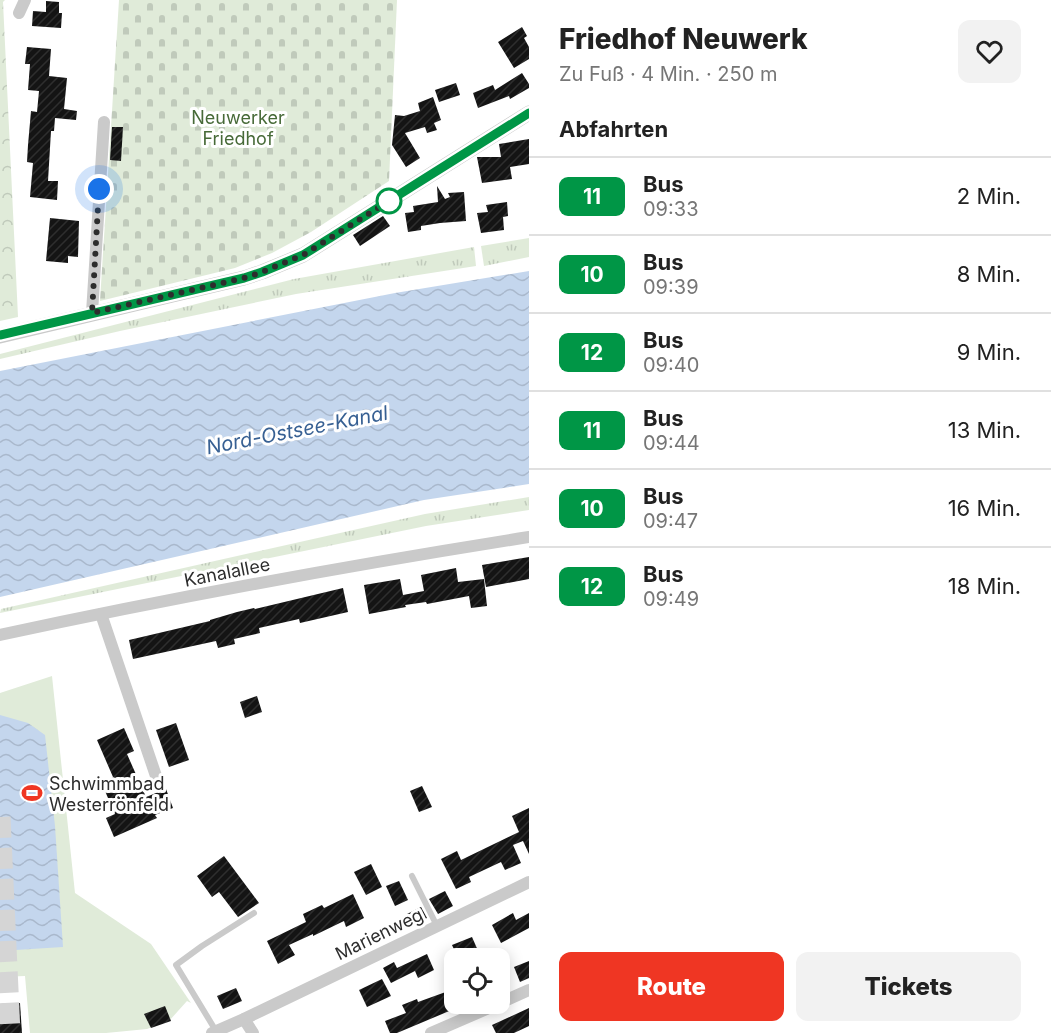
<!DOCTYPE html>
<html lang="de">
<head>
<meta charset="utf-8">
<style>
  :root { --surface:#fff; --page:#f2f2f2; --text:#222; --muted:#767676; --line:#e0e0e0; --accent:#ef3623 }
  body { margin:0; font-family:Inter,sans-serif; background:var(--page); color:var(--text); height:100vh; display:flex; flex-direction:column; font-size:22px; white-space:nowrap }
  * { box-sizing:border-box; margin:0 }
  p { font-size:20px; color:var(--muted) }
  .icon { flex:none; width:33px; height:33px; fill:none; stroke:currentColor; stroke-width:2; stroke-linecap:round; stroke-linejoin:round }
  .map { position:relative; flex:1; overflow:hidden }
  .sheet { display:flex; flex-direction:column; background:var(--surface); width:522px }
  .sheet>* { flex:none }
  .badge { padding:0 12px; border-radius:9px; font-size:21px; line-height:39px }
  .controls { position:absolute; left:444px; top:948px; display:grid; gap:12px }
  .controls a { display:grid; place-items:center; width:66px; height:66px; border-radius:12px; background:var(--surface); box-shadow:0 3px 15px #0003; font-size:30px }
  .you { position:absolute; width:30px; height:30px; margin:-15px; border:4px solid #fff; border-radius:50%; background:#1a73e8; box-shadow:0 0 0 9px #1a73e833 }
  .map>.badge { position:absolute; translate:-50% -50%; box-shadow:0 0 0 3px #fff }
  h2 { padding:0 30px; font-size:22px; line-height:54px }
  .round { display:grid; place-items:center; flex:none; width:63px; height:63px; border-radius:12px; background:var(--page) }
  .head { display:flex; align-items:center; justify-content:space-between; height:102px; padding:0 30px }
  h1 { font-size:28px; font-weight:800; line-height:45px }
  .action { display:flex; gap:12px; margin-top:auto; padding:12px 30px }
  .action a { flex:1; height:69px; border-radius:12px; background:var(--accent); color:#fff; font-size:24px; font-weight:800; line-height:69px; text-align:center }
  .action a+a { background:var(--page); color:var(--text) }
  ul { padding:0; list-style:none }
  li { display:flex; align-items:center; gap:18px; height:78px; padding:0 30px; border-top:2px solid var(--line) }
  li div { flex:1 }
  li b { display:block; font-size:22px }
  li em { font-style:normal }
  li .badge { min-width:66px; font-weight:700; text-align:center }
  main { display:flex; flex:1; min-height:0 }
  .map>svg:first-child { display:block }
</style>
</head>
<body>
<main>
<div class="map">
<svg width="529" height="1033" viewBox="0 0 529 1033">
  <defs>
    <pattern id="grass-tufts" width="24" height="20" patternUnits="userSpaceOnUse" patternTransform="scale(1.5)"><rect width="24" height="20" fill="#e0ebd9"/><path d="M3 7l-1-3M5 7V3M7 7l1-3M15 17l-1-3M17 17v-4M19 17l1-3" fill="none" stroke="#c0cabb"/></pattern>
    <pattern id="cemetery-stones" width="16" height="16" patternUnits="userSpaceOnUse" patternTransform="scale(1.5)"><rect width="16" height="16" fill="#e0ebd9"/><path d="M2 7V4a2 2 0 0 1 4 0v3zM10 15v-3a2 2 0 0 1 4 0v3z" fill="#c0cabb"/></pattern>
    <pattern id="park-crowns" width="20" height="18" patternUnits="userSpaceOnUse" patternTransform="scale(1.5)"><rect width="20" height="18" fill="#e0ebd9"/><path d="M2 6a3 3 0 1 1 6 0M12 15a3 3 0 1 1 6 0" fill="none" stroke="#c0cabb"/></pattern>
    <pattern id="water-waves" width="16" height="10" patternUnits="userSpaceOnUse" patternTransform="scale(1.5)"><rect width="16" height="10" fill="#c4d6ed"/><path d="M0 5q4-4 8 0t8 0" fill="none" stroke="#a9b8cc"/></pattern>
    <pattern id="building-hatch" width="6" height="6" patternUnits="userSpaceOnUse" patternTransform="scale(1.5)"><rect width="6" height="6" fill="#141414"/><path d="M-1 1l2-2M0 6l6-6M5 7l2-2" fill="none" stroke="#2e2e2e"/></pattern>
  </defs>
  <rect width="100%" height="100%" fill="#fff"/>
  <!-- grass -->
  <g fill="url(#grass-tufts)">
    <polygon points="529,238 529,257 484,266 481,246"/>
    <polygon points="474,247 476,266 296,294 120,331 0,359 0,354 294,279"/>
    <polygon points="529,497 529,510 426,526 0,613 1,609 425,514"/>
  </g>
  <!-- cemetery -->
  <polygon fill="url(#cemetery-stones)" points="119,0 397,0 389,181 311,232 272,253 235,268 100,301"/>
  <!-- park -->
  <polygon fill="url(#park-crowns)" points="0,0 5,0 3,2 18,317 0,321"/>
  <!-- garden -->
  <polygon fill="#e0ebd9" points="52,676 75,893 151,944 191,1003 187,1001 169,1021 147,1029 106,1033 30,1033 25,976 0,977 0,693"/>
  <!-- water -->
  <g fill="url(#water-waves)">
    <polygon points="529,271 529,484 424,500 0,597 0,371 395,293"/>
    <polygon points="0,715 28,723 45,735 55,826 63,947 0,951"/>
  </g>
  <!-- building -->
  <g fill="url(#building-hatch)">
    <polygon points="46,1 59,2 59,13 62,13 61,28 32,26 33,11 46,12"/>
    <polygon points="522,27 527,36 524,38 529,47 529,59 514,68 498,42"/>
    <polygon points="27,47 51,49 49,76 67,78 64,109 77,111 76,120 55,118 54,131 51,131 48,181 58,181 57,200 30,197 33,163 27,162 28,145 31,111 37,112 39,91 28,90 30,64 25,64"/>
    <polygon points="522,73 529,84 529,88 510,99 509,96 478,108 473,93 493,85 495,90"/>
    <polygon points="456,83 460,95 439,102 435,90"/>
    <polygon points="433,97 441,120 434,123 437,130 427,133 425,127 405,133 420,158 406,167 392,145 395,115 404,116 420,111 418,103"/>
    <polygon points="112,127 123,127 121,161 110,160"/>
    <polygon points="529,139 529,164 510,167 512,179 482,183 477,157 501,157 499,144"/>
    <polygon points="437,186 445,199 450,197 448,193 464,192 466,221 440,223 421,226 421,230 408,232 405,213 414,212 413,206 438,202"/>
    <polygon points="507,202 508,216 503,217 504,230 481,233 477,213 488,212 486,205"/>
    <polygon points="383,216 390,226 360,246 353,235"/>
    <polygon points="50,218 79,221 78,257 68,256 68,263 46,261"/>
    <polygon points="529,557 529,579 486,587 482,565"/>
    <polygon points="456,568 458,582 484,579 487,606 471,608 469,596 427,604 426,602 405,605 406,607 369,614 364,585 400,579 403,595 424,591 421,575"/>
    <polygon points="343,588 348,612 300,623 299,619 259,628 260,633 234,639 235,644 218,648 216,641 133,659 129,640 210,621 210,620 237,612 254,608 255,609"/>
    <polygon points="257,696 262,712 245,718 240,702"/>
    <polygon points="176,723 189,760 169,767 156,730"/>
    <polygon points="124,728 134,751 127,754 146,797 166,789 173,808 155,815 157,818 114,837 106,818 115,814 101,782 113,777 97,740"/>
    <polygon points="422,786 432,807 419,812 410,791"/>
    <polygon points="529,808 529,854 523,841 513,845 521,863 505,870 501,862 469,877 471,882 456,889 441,859 457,851 461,860 519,832 512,816"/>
    <polygon points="224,856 259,903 238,917 219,892 212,897 197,876"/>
    <polygon points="371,864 382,887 366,895 354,872"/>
    <polygon points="399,881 408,900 395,906 386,886"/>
    <polygon points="445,891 453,906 438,914 429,899"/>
    <polygon points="353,894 364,918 346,927 344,921 313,936 313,934 289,945 295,955 278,964 267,941 306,922 303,914 322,905 324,908"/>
    <polygon points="421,907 427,918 412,925 407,914"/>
    <polygon points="513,913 516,920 529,913 529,928 501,943 492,925"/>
    <polygon points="472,937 479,953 467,958 458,958 452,945"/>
    <polygon points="427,954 434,970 418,978 415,971 391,983 383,968 394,962 397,968"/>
    <polygon points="529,961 529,978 520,982 514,967"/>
    <polygon points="382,979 391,996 367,1007 359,990"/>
    <polygon points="236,988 242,1001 223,1009 217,996"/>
    <polygon points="454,989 454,1009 397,1033 390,1033 385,1021 406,1013 402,1005 417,999 418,1002"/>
    <polygon points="20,1003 22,1033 0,1033 0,1004"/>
    <polygon points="165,1006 171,1021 151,1028 144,1014"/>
    <polygon points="529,1008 529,1026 514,1033 496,1033 492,1025"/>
  </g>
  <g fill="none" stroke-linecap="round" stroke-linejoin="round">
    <!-- trunk-tunnel -->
    <polyline stroke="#d5d5d5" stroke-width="21" stroke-dasharray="21 10" stroke-linecap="butt" points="0,817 10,1033"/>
    <!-- service -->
    <g stroke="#cacaca" stroke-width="6">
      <polyline points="412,876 437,926"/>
      <polyline points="216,1031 176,965 202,946 254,913"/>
    </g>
    <!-- minor -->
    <g stroke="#cacaca" stroke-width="12">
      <polyline points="19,13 25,0"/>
      <polyline points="92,313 104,122"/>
      <polyline points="101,614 156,776"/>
      <path d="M 0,635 C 175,597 352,565 529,537"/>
      <polyline points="500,1003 529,990"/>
      <polyline points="244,1019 253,1033"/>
      <polyline points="212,1033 244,1019 529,882"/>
      <polyline points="431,1033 498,1004"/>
    </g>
    <!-- tertiary -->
    <polyline stroke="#cacaca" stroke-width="15" points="0,336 244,278 262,272 303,255 529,113"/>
  </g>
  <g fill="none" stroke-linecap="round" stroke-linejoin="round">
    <!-- line casing -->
    <g stroke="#fff" stroke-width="14">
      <polyline id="line" points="0,335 244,278 262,272 303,255 529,113"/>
    </g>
    <!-- line -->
    <use href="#line" stroke="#009646" stroke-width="9"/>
    <!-- walk -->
    <polyline stroke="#2d2d2d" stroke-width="6" stroke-dasharray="0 10.8" points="99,189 92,313 244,278 262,272 303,255 389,201"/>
  </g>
  <!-- icons -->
  <defs>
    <g id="stadium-bare" transform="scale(1.62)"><path d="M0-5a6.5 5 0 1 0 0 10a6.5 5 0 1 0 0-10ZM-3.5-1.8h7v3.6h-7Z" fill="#ef3623" stroke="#fff" stroke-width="2.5" paint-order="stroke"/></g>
  </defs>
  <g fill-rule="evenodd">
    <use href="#stadium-bare" x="32" y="793"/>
  </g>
  <!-- markers -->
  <circle fill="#fff" stroke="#009646" stroke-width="3" cx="389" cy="201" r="12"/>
  <g text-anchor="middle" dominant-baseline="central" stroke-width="6" stroke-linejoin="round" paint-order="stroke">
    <!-- park labels -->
    <g font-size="18" fill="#476a38" stroke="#fff">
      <text x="238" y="117">Neuwerker<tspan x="238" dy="21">Friedhof</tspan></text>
    </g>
    <!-- street labels -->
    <g font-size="18" fill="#2d2d2d" stroke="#fff">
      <text transform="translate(227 572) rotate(-11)">Kanalallee</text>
      <text transform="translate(379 934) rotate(-26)">Marienweg</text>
    </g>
    <!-- poi labels -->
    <g font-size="18" fill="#2d2d2d" stroke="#fff" text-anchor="start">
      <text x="49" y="783">Schwimmbad<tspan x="49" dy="21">Westerrönfeld</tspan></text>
    </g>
    <!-- water labels -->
    <g font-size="20" font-style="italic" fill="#376093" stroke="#fff">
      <text transform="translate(297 430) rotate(-11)">Nord-Ostsee-Kanal</text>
    </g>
  </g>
</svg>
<div class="controls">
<a><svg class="icon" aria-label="locate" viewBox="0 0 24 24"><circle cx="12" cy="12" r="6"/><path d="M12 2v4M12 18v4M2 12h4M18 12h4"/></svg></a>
</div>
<div class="you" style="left:99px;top:189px"></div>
</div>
<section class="sheet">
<div class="head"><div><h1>Friedhof Neuwerk</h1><p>Zu Fuß · 4 Min. · 250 m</p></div><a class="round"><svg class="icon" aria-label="heart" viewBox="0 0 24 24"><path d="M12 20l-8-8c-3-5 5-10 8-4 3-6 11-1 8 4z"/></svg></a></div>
<h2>Abfahrten</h2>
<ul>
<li><span class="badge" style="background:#009646;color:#fff">11</span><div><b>Bus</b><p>09:33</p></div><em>2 Min.</em></li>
<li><span class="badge" style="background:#009646;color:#fff">10</span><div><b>Bus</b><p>09:39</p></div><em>8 Min.</em></li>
<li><span class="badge" style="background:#009646;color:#fff">12</span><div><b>Bus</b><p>09:40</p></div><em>9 Min.</em></li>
<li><span class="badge" style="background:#009646;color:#fff">11</span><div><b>Bus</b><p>09:44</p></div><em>13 Min.</em></li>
<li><span class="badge" style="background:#009646;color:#fff">10</span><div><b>Bus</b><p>09:47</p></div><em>16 Min.</em></li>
<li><span class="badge" style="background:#009646;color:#fff">12</span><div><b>Bus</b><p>09:49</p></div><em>18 Min.</em></li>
</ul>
<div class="action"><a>Route</a><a>Tickets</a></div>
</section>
</main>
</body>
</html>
